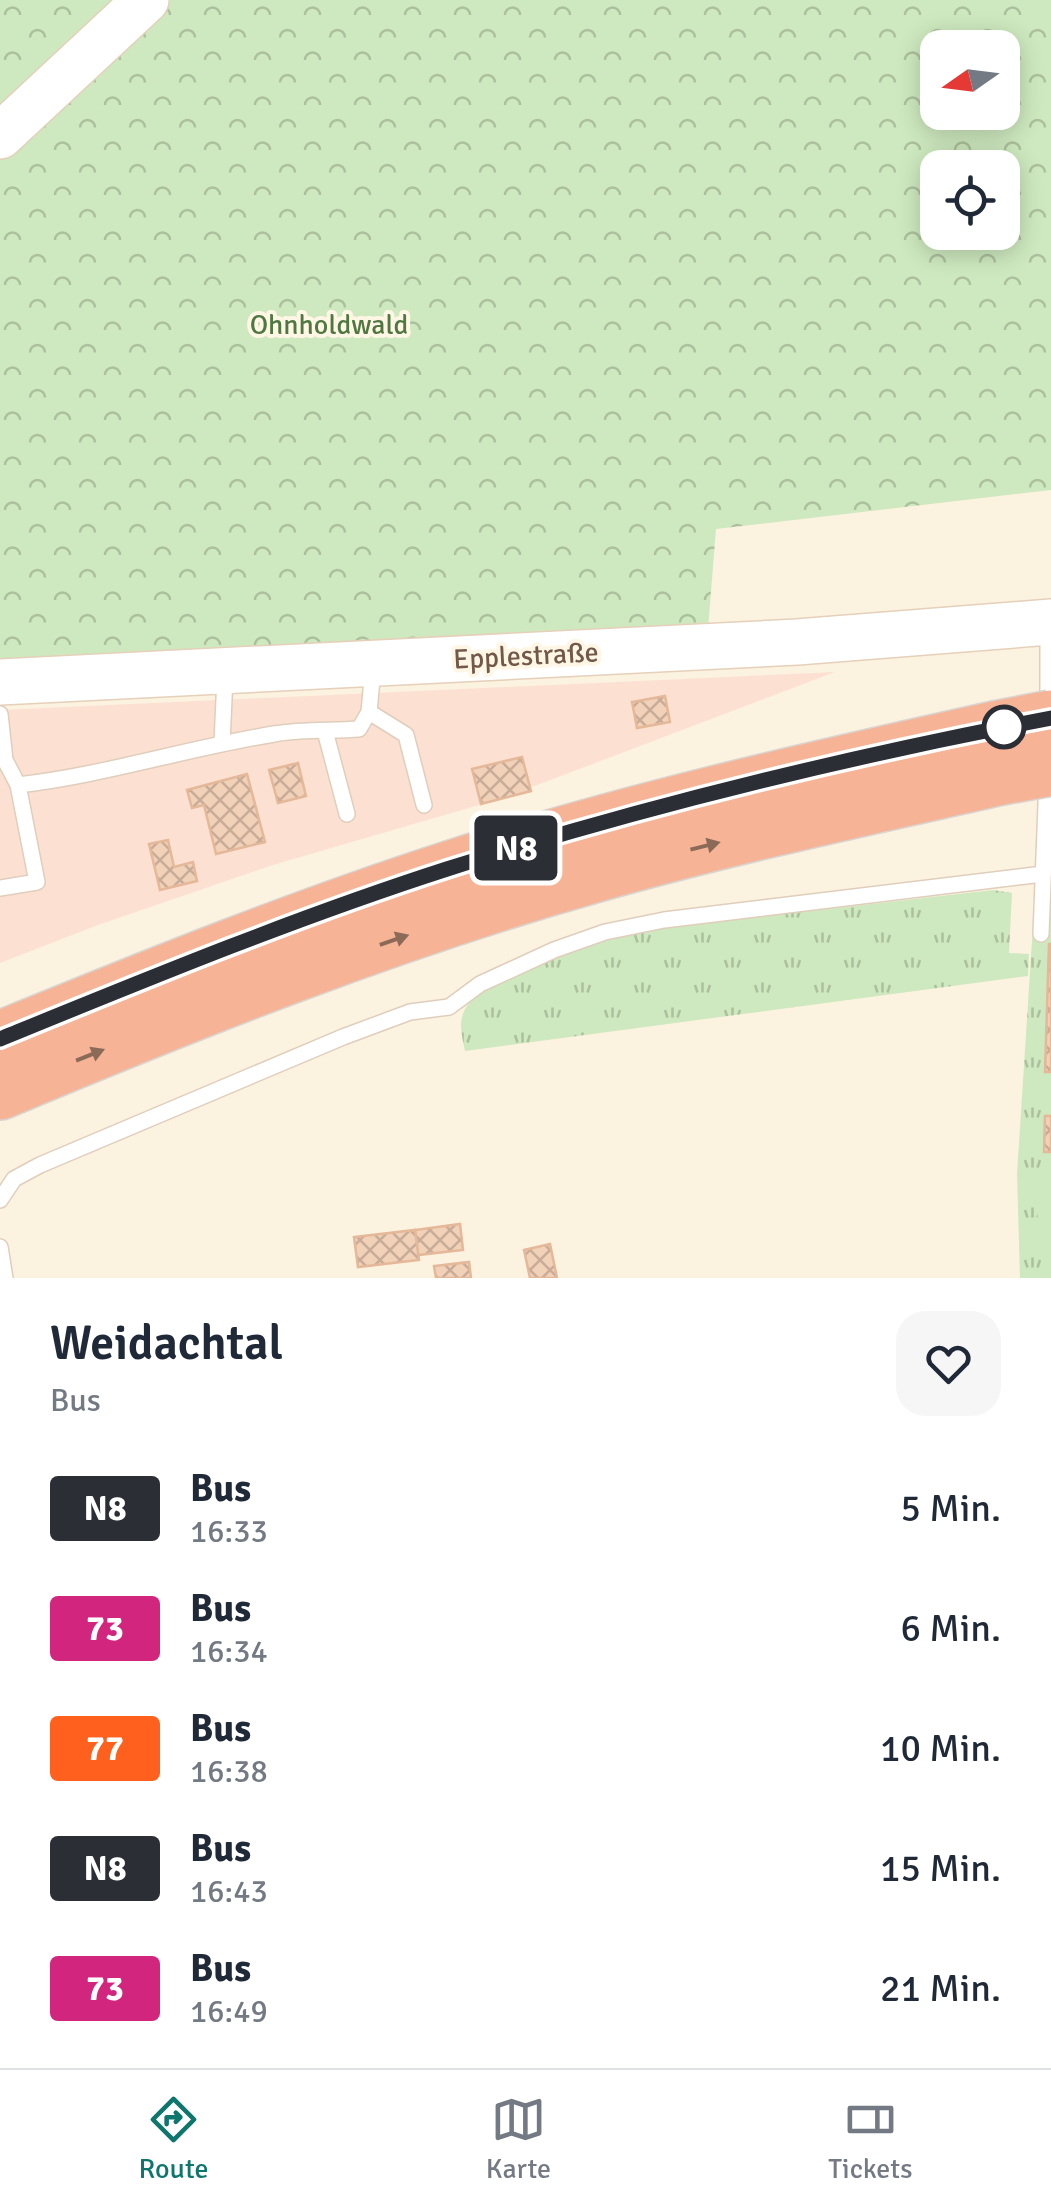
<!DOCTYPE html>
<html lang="de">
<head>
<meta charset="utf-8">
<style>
  :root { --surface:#fff; --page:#f6f6f7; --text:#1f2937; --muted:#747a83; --line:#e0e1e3; --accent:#0f766e }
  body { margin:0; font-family:Signika,sans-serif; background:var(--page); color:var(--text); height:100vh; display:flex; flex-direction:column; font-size:38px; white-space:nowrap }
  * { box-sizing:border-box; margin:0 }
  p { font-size:32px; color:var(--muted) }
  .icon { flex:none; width:55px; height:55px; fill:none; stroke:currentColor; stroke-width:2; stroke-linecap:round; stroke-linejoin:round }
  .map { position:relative; height:1278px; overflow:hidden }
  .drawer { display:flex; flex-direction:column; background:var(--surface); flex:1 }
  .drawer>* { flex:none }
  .badge { padding:0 20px; border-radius:8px; font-size:35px; line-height:65px }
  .needle { width:65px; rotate:256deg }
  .fabs { position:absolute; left:920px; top:30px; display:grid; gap:20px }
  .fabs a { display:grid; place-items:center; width:100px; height:100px; border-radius:20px; background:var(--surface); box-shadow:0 5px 25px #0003; font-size:50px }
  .map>.badge { position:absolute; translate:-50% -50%; box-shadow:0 0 0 5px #fff }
  .round { display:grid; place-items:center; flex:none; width:105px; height:105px; border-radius:30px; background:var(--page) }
  .summary { display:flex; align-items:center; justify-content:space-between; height:170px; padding:0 50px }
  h1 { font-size:48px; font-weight:600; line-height:75px }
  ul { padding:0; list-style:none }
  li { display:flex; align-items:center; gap:30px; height:120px; padding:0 50px }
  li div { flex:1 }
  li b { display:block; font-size:38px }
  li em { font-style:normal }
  li .badge { min-width:110px; font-weight:700; text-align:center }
  .dock { display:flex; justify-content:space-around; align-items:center; height:140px; border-top:2px solid var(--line); background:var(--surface); font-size:28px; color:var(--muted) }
  .dock a { display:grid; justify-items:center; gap:5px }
  .dock .selected { color:var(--accent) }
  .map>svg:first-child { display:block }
</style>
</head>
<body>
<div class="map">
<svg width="1051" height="1278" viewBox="0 0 1051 1278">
  <defs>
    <pattern id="grass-tufts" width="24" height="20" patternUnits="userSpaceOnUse" patternTransform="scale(2.5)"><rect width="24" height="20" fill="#cee9bf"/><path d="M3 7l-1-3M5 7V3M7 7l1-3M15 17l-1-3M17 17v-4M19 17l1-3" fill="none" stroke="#acc09d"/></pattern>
    <pattern id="forest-crowns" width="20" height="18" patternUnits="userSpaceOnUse" patternTransform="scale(2.5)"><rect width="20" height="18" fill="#cee9bf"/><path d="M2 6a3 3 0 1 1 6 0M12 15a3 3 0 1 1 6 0" fill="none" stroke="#acc09d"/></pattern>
    <pattern id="building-cross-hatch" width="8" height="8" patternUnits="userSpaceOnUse" patternTransform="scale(2.5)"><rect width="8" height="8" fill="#f1d1b8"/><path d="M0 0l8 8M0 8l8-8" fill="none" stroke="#c8ac98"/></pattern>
  </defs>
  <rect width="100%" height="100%" fill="#fcf2e0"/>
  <!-- commercial -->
  <polygon fill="#fce1d3" points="835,672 503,798 273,865 98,925 0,963 0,710"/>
  <!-- grass -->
  <g fill="url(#grass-tufts)">
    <polygon points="1051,862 1051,1278 1020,1278 1017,1174 1037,863"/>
    <path d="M 993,890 L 1012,893 L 1009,953 L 1029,954 L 1028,976 L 465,1051 C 462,1036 457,1020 467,1006 C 498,967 613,937 661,928 Z"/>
  </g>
  <!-- forest -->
  <path fill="url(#forest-crowns)" fill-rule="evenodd" d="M 0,0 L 1051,0 L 1051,490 L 716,529 L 708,629 L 0,668 ZM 938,48 L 1002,48 L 1002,112 L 938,112 ZM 938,168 L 1002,168 L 1002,232 L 938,232 Z"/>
  <!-- pitch -->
  <polygon fill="#cee9bf" points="1051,1185 1051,1278 1045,1278 1034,1186"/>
  <!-- building -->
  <g fill="url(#building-cross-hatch)" stroke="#e4b898" stroke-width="2.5">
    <polygon points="665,696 670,722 637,728 632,702"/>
    <polygon points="522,757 531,791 481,804 472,769"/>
    <polygon points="298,763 306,796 278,803 269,770"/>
    <polygon points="247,774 265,842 216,854 204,805 192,808 187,790"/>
    <polygon points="168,840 174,867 193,862 197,881 160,890 149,844"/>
    <polygon points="1049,944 1051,944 1051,1072 1045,1072"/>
    <polygon points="1045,1116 1051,1116 1051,1152 1044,1152"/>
    <polygon points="460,1224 463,1250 418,1255 415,1230"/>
    <polygon points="415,1230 419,1260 358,1267 354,1237"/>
    <polygon points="550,1244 557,1278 530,1278 524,1250"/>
    <polygon points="469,1262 471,1278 436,1278 434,1266"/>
  </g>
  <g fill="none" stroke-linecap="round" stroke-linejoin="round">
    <!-- lane casing -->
    <g stroke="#e0cebc" stroke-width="18">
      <g id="lane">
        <polyline points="1048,710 1048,643 1051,636"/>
        <polyline points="369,712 406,735 424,805"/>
        <polyline points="0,714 5,760 18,785 37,882 0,888"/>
        <polyline points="325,731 347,814"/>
        <polyline points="222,743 225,677"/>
        <path d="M 18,785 C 105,775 188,748 274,734 C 302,729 331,731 359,729 L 369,712 L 373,668"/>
        <polyline points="1041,934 1047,778"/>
        <polyline points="0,1200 14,1179 40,1165 343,1037 410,1012 449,1007 480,984 554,950 605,932 664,920 1043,874"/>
        <polyline points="0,1247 5,1278"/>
      </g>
    </g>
    <!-- secondary casing -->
    <g stroke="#e5d0ba" stroke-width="48">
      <g id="secondary">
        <polyline points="0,136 146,0"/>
        <polyline points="0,682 797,642 1051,622"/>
      </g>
    </g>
    <!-- highway casing -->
    <g stroke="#dad4cf" stroke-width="58">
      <g id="highway">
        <path d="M 0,1039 C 147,979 295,919 446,870 C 626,811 811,770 995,729"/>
        <path d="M 0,1092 C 193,1011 389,933 590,876 C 726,837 864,808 1002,777"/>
      </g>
    </g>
    <!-- lane -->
    <use href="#lane" stroke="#fff" stroke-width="15"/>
    <!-- secondary -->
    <use href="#secondary" stroke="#fff" stroke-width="45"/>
    <!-- highway -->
    <use href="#highway" stroke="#f6b396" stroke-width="55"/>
    <!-- highway-bridge casing -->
    <g stroke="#dad4cf" stroke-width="58" stroke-linecap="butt">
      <g id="highway-bridge">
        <polyline points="995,729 1051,718"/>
        <polyline points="1002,777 1051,768"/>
      </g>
    </g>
    <!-- highway-bridge -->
    <use href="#highway-bridge" stroke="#f6b396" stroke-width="55"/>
  </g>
  <!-- one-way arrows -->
  <defs><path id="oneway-solid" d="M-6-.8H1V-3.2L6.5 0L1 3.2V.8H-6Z" transform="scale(2.5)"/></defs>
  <g fill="#8c6a58">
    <use href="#oneway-solid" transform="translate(705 846) rotate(-14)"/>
    <use href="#oneway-solid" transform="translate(394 940) rotate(-19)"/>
    <use href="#oneway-solid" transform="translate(90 1055) rotate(-22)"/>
  </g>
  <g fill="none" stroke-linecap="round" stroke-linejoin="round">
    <!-- line casing -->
    <g stroke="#fff" stroke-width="22">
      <path id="line" d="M 0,1039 C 147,979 295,918 447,869 C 645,806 847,757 1051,718"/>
    </g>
    <!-- line -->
    <use href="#line" stroke="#2c2e35" stroke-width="15"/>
  </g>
  <!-- markers -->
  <circle fill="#fff" stroke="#2c2e35" stroke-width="5" cx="1004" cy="727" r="20"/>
  <g text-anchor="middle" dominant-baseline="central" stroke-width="8" stroke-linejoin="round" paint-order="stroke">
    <!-- park labels -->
    <g font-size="28" fill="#4e7840" stroke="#fff6e6">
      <text x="329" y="325">Ohnholdwald</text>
    </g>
    <!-- street labels -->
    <g font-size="28" fill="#725848" stroke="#fff6e6">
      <text transform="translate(526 656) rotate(-3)">Epplestraße</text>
    </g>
  </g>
</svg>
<div class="fabs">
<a><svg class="needle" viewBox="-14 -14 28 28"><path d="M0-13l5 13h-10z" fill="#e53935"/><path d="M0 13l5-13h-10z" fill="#747a83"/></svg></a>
<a><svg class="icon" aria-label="locate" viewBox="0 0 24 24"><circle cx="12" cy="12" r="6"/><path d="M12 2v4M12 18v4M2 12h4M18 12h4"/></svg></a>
</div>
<b class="badge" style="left:516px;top:848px;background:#2c2e35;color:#fff">N8</b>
</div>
<section class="drawer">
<div class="summary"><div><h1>Weidachtal</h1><p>Bus</p></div><a class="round"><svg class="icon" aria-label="heart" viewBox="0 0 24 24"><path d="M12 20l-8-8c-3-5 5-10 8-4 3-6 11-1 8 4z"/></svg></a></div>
<ul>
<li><span class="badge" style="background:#2c2e35;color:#fff">N8</span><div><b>Bus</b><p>16:33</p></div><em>5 Min.</em></li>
<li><span class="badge" style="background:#d1257e;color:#fff">73</span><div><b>Bus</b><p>16:34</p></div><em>6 Min.</em></li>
<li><span class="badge" style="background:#ff601e;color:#fff">77</span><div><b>Bus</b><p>16:38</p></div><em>10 Min.</em></li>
<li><span class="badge" style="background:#2c2e35;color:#fff">N8</span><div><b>Bus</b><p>16:43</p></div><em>15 Min.</em></li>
<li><span class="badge" style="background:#d1257e;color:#fff">73</span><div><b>Bus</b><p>16:49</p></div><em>21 Min.</em></li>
</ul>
</section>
<nav class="dock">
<a class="selected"><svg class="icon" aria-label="directions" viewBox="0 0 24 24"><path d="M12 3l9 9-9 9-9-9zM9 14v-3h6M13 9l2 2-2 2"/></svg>Route</a>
<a><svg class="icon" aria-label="map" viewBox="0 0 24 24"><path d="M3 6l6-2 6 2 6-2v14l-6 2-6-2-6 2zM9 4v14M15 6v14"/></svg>Karte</a>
<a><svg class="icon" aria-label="tickets" viewBox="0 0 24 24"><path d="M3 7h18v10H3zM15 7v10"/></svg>Tickets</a>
</nav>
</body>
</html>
